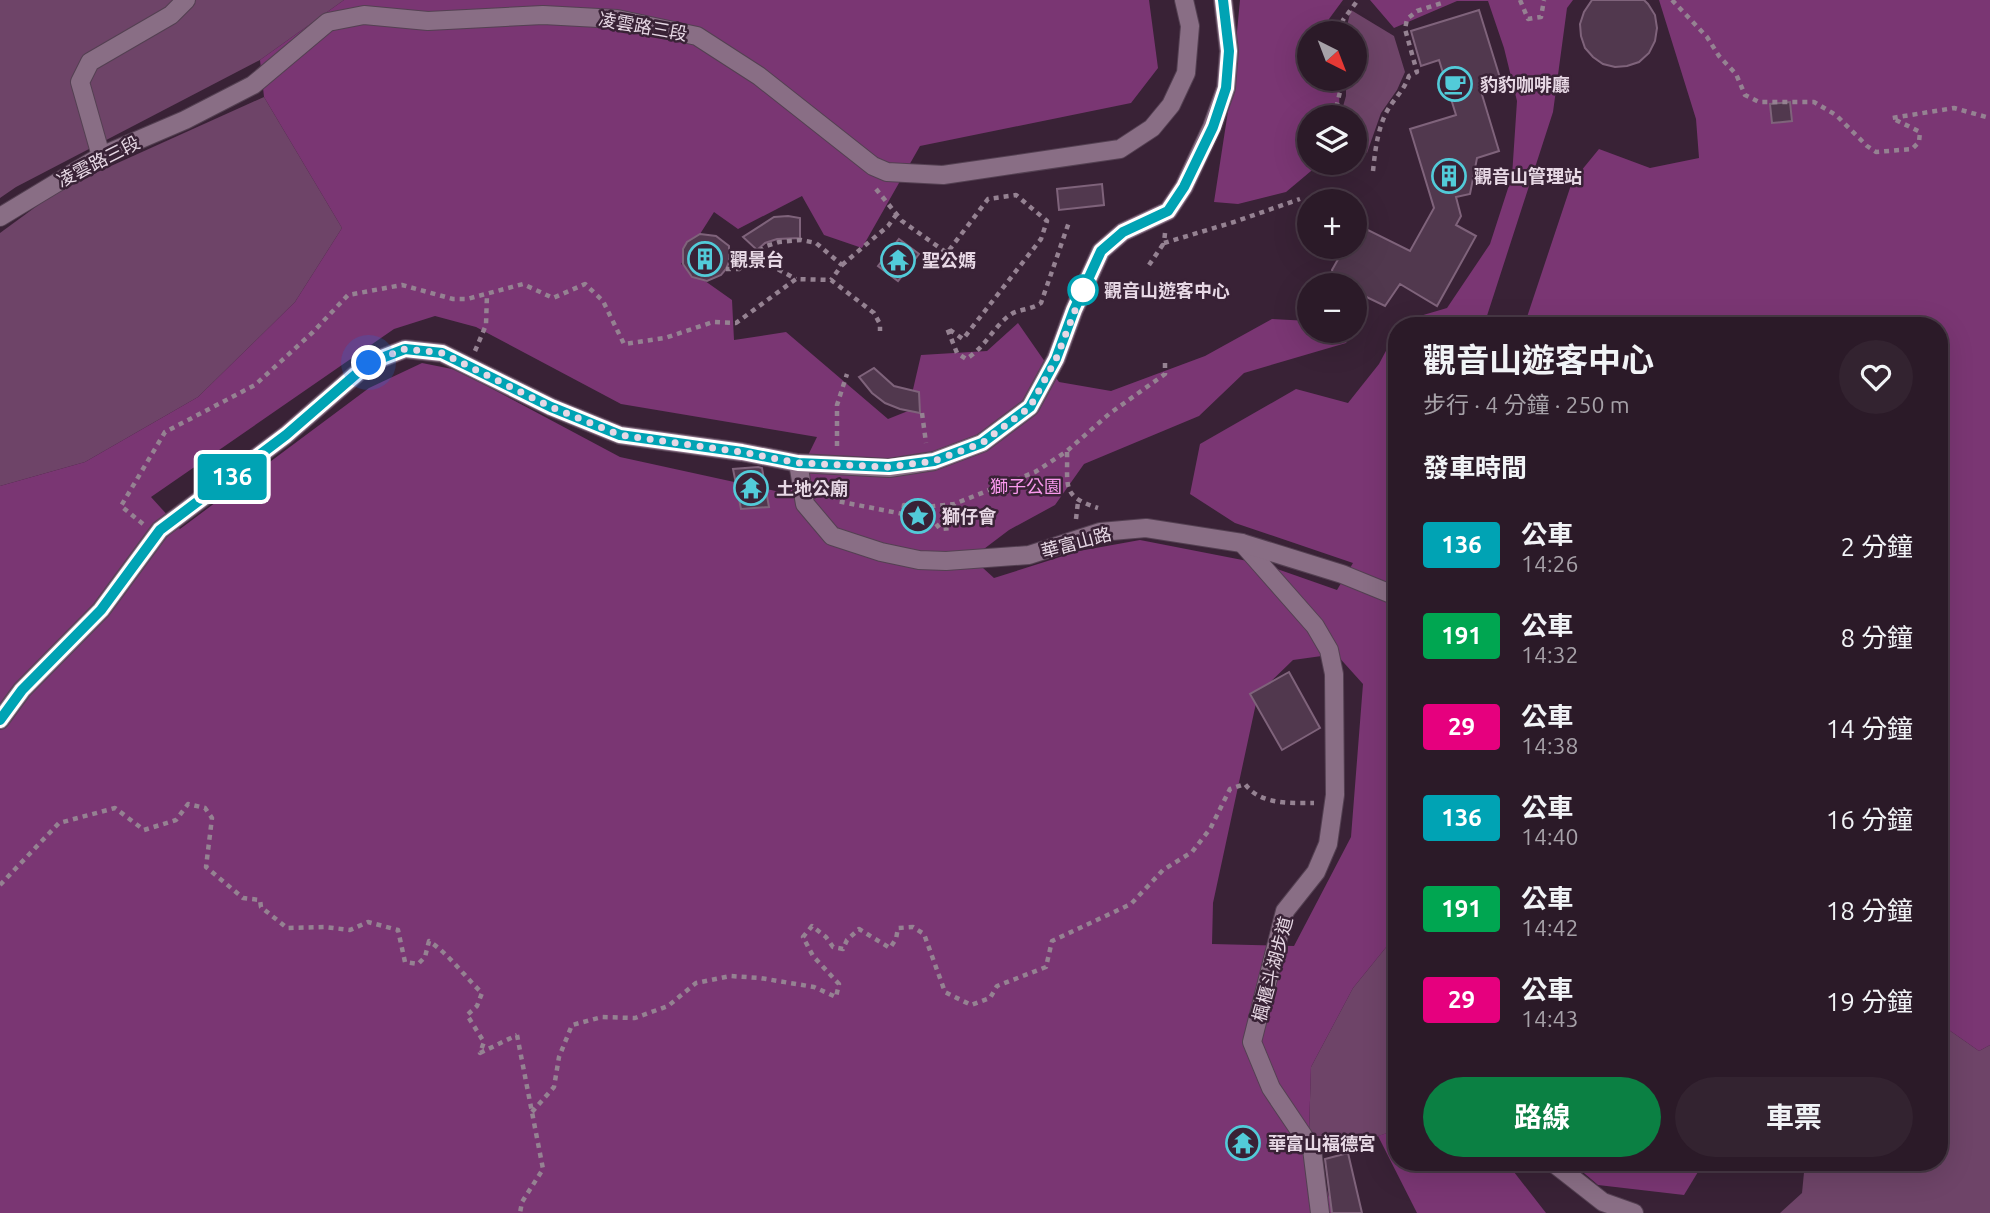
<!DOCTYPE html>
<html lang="zh-TW">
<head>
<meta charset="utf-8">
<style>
  :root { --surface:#2b1a28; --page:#332330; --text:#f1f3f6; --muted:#a6a1a8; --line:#473845; --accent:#0b8043 }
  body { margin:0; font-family:Ubuntu,"Noto Sans TC",sans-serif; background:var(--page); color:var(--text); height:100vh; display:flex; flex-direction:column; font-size:26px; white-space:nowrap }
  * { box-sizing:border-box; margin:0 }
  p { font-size:23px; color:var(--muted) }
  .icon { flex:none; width:38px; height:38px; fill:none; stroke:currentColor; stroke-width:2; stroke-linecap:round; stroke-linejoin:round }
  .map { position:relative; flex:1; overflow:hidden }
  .sheet { position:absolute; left:1388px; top:317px; width:560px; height:854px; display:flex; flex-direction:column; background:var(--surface); border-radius:28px; box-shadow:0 7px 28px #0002,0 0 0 2px var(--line) }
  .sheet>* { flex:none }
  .badge { padding:0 14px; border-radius:5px; font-size:24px; line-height:46px }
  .needle { width:46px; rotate:138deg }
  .fabs { position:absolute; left:1297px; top:21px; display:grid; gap:14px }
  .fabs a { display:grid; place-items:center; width:70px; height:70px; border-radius:50%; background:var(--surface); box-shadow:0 7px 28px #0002,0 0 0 2px var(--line); font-size:35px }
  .you { position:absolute; width:35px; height:35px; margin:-18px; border:5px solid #fff; border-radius:50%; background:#1a73e8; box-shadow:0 0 0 10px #1a73e833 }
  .map>.badge { position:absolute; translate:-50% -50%; box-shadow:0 0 0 4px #fff }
  h2 { padding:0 35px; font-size:26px; line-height:63px }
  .round { display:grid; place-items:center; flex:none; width:74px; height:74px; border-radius:37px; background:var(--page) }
  .head { display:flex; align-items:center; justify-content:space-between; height:119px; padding:0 35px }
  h1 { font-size:33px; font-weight:700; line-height:52px }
  .primary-button { display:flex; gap:14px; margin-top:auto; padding:14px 35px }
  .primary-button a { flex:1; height:80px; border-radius:42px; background:var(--accent); color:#fff; font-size:28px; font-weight:700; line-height:80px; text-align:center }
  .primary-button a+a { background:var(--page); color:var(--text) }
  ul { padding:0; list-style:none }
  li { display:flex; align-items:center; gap:21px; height:91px; padding:0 35px }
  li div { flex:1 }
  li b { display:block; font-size:26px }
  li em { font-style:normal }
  li .badge { min-width:77px; font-weight:700; text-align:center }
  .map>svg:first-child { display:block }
</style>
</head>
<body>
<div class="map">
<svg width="1990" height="1213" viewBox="0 0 1990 1213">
  <rect width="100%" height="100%" fill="#392236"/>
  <!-- green -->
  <g fill="#6e4468">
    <polygon points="0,0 344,0 260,60 16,187 0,198"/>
    <polygon points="1351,10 1394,36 1405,72 1397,90 1381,113 1367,153 1355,147 1354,117 1340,117 1346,96 1346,79 1354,79 1354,33 1345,33"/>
    <polygon points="264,97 342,228 295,302 198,397 85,462 0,486 0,233 60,189"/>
    <polygon points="1396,935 1396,1130 1344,1148 1309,1133 1311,1067 1353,988"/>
    <polygon points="1939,1023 1979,1051 1990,1045 1990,1213 1780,1213 1802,1193 1805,1162 1939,1162"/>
  </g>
  <!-- forest -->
  <g fill="#7a3673" fill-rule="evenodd">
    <path d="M 344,0 L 1149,0 L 1158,68 L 1131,103 L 920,146 L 862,248 L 824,235 L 802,196 L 738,229 L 714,212 L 681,264 L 732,300 L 734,340 L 786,332 L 888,419 L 908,411 L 921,355 L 987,351 L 1018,323 L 1059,382 L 1111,391 L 1205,356 L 1272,319 L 1309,321 L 1309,331 L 1353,331 L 1346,343 L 1244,373 L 1199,416 L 1084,464 L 1055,505 L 1009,530 L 972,558 L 994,578 L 1079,551 L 1140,540 L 1263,564 L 1337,590 L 1353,563 L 1235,523 L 1190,494 L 1200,444 L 1296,389 L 1348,403 L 1379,364 L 1396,332 L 1396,935 L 1353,988 L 1311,1067 L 1309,1133 L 1334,1213 L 0,1213 L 0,486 L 85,462 L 198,397 L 295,302 L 342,228 L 264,97 L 260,60 ZM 435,316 L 476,327 L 621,404 L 817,437 L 789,494 L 620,457 L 457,370 L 422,363 L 369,388 L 180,529 L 151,497 L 394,329 ZM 1336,654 L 1363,684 L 1351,837 L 1294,946 L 1212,944 L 1213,903 L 1258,694 L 1293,660 Z"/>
    <polygon points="1240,0 1343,0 1329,19 1332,33 1309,33 1309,79 1340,79 1339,109 1336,117 1309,117 1309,163 1318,163 1317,166 1286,192 1238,204 1214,202 1232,85"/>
    <polygon points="1370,0 1573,0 1567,8 1553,112 1484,325 1400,325 1403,321 1447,308 1490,244 1512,176 1517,101 1504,48 1488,1 1457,1 1394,28"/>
    <polygon points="1659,0 1990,0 1990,1045 1979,1051 1939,1023 1939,326 1524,326 1572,182 1599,149 1650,168 1699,158 1696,119"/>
    <polygon points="1396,1130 1396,1162 1511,1162 1514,1172 1546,1213 1417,1213 1378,1136"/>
    <polygon points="1571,1162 1704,1162 1684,1195 1598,1185"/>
  </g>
  <!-- building -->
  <g fill="#51384e" stroke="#7f637b" stroke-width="2">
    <polygon points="1592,0 1644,0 1648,4 1655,15 1657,28 1655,41 1649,53 1639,62 1627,66 1615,67 1603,64 1593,57 1585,48 1581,36 1580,24 1584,12"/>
    <polygon points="1479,10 1501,81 1480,88 1499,151 1477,158 1470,194 1456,197 1461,216 1456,225 1476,236 1437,306 1400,284 1385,306 1354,291 1354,285 1345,285 1334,280 1332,270 1345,247 1354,247 1354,223 1410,251 1434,208 1410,129 1456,115 1439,60 1421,66 1411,31"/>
    <polygon points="1790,102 1792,121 1772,123 1770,104"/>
    <polygon points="1102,184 1104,205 1059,210 1057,189"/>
    <polygon points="788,216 800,218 800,238 777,239 765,243 757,250 743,237 774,217"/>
    <polygon points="700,234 716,236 729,246 729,262 726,269 721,275 707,281 692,277 683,264 683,249 687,242"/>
    <polygon points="899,239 919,254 898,281 878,266"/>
    <polygon points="874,368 894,386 919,392 920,413 900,409 885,403 872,393 859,377"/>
    <polygon points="758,467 762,468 769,507 741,509 733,469"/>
    <polygon points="1289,672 1320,728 1282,750 1250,694"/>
    <polygon points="1348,1153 1362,1213 1332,1213 1325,1159"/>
  </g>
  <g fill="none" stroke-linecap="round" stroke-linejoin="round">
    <!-- minor casing -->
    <g stroke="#544052" stroke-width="20">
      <g id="minor">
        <polyline points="101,156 80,82 90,62 171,15 186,0"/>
        <polyline points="1242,543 1315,626 1329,650 1334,674 1335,795 1328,844 1316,872 1285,911 1252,1042 1271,1088 1312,1149 1320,1213"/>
        <polyline points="0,720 22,690 101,610 160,530 286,435 369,363 405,349 442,353 551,407 620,435 742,452 798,463"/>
      </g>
    </g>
    <!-- tertiary casing -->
    <g stroke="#544052" stroke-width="20">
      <g id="tertiary">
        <polyline points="1223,0 1229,51 1226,88 1212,127 1184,187 1168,211 1123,232 1101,251 1074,310 1056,359 1030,407 982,443 934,461 889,468 798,463 805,504 832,536 881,552 919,560 946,561 1029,555 1100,532 1146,528 1242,543 1342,574 1396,596"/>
        <polyline points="0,217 101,156 185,120 253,85 328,22 364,15 428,21 543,15 617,19 697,36 759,76 873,166 887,172 943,175 1120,149 1152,128 1171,105 1186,73 1190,26 1184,0"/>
        <polyline points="1552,1162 1603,1202 1634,1213"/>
      </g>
    </g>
    <!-- path -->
    <g stroke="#958292" stroke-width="4.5" stroke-dasharray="5 5" stroke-linecap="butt">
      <polyline points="1520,0 1528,19 1541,17 1544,0"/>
      <polyline points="1672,0 1707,37 1719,56 1736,74 1745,95 1759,102 1814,102 1836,115 1867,146 1876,152 1912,149 1919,142 1920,132 1892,118 1954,108 1990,118"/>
      <polyline points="1341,33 1343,20 1358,0"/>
      <polyline points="1334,117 1343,79"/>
      <path d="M 1373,171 C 1375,152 1377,133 1385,115 C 1392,100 1403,93 1409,76 L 1417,72 L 1405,29 L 1407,19 L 1417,11 L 1442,3 L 1443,0"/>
      <path d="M 876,189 L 902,221 L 947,253 L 988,199 L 1016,195 L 1047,221 L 1041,239 L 963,339 L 947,328 L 957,353 L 966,359 C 985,348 993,327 1010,315 C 1018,309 1031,310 1041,303 L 1069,222"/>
      <polyline points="1165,233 1164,243 1234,222 1300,199"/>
      <polyline points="750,259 770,265 796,279"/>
      <polyline points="842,265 888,226 896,215"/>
      <polyline points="1149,265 1164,243"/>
      <polyline points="726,269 739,269 766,246 779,242 801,240 816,243 842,265 831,280"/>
      <polyline points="475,351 486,325 487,294"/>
      <polyline points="922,413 926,443"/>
      <polyline points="837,446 837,405 847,374"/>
      <path d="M 1067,452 C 1068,487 1061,496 1098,508"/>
      <polyline points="834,484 837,501 903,514 904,505 924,507 954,504 1035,472 1067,451 1109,414 1165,374 1165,359"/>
      <polyline points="924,508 940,529 951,528 954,504"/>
      <polyline points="1076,519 1078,502"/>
      <polyline points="143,524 121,506 165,432 255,385 313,332 348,295 402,285 453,299 467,299 523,284 553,298 585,284 603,301 624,344 665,338 713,322 736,323 796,279 831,280 874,313 880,324 880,331"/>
      <path d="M 0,885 L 59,823 L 115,808 L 144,830 L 176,820 L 188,804 L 205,808 L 212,818 L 206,867 L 243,898 L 260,900 L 261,907 L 287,928 L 325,927 L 350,930 L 368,922 L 398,930 L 405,962 L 418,964 L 425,957 L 429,941 C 450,955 464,976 482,993 L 477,1006 L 467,1015 L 484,1042 L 480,1053 L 517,1035"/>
      <polyline points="517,1035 543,1169 522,1202 520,1213"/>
      <path d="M 532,1112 L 554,1087 L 559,1057 L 572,1025 L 602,1017 L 635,1018 L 668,1006 L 696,983 L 730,976 L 760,978 L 814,987 L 836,997 L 839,984 L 813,956 L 803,937 L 812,926 L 826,937 L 833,947 L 843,949 L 847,940 L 859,929 L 890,948 L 896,939 L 898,928 L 913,927 L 924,934 L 945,992 L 971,1005 L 990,998 L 997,986 L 1046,967 L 1052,941 L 1131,904 L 1163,870 L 1192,852 L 1210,829 L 1230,789 L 1245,784 C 1260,805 1290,803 1314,803"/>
    </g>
    <!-- minor -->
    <use href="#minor" stroke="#896e85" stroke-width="18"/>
    <!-- tertiary -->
    <use href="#tertiary" stroke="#896e85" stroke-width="18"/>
  </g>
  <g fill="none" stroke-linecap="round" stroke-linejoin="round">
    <!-- line casing -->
    <g stroke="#fff" stroke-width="16">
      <polyline id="line" points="0,720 22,690 101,610 160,530 286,435 369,363 405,349 442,353 551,407 620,435 742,452 798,463 889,467 934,461 982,443 1030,407 1056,359 1074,310 1101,251 1123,232 1168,211 1184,187 1213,127 1226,88 1229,51 1223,0"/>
    </g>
    <!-- line -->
    <use href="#line" stroke="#00a3b4" stroke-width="10"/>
    <!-- walk -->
    <polyline stroke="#e7d8e5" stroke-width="7" stroke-dasharray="0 12.6" points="369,363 405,349 442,353 551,407 620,435 742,452 798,463 889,467 934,461 982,443 1030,407 1056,359 1083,290"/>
  </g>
  <!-- icons -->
  <defs>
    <g id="cafe-ring" transform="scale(1.75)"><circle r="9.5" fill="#392236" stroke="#52cbd9" stroke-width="1.5"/><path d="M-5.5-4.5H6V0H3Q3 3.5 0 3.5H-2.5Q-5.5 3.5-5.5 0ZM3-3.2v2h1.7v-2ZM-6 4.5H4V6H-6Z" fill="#52cbd9"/></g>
    <g id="building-ring" transform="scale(1.75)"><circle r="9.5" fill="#392236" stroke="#52cbd9" stroke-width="1.5"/><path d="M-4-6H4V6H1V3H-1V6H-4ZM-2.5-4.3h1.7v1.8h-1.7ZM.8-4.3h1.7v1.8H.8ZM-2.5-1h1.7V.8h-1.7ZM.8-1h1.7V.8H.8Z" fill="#52cbd9"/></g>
    <g id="temple-ring" transform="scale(1.75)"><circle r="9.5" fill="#392236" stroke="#52cbd9" stroke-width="1.5"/><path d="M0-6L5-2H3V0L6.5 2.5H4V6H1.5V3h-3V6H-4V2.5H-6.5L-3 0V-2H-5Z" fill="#52cbd9"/></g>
    <g id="sight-ring" transform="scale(1.75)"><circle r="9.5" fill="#392236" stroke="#52cbd9" stroke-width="1.5"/><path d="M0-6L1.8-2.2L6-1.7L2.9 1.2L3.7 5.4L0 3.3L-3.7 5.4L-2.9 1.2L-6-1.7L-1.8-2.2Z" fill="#52cbd9"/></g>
  </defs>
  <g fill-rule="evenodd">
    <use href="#cafe-ring" x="1455" y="84"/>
    <use href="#building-ring" x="1449" y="176"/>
    <use href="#building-ring" x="705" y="259"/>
    <use href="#temple-ring" x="898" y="260"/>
    <use href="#temple-ring" x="751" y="488"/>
    <use href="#sight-ring" x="918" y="516"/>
    <use href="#temple-ring" x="1243" y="1143"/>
  </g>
  <!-- markers -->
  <circle fill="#fff" stroke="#00a3b4" stroke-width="3.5" cx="1083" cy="290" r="14"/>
  <g text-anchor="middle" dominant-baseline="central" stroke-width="5" stroke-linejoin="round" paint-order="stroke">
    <!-- street labels -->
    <g font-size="18" fill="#e7d8e5" stroke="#392236">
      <text transform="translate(643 26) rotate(10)">凌雲路三段</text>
      <text transform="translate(98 161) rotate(-27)">凌雲路三段</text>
      <text transform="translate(1076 542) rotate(-15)">華富山路</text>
      <text transform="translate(1272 969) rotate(-75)">楓櫃斗湖步道</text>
    </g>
    <!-- poi labels -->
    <g font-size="18" font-weight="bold" fill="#e7d8e5" stroke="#392236" text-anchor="start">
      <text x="1480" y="84">豹豹咖啡廳</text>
      <text x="1474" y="176">觀音山管理站</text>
      <text x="730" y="259">觀景台</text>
      <text x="922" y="260">聖公媽</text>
      <text x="776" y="488">土地公廟</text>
      <text x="942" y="516">獅仔會</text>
      <text x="1268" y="1143">華富山福德宮</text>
    </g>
    <!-- stop labels -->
    <g font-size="18" font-weight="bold" fill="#e7d8e5" stroke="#392236" text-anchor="start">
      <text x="1104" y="290">觀音山遊客中心</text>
    </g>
    <!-- park labels -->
    <g font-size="18" fill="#f999ed" stroke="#392236">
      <text x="1026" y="486">獅子公園</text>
    </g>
  </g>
</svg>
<div class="fabs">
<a><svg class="needle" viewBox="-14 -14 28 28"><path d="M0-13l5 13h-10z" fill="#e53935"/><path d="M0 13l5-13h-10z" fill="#a6a1a8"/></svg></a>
<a><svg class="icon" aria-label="layers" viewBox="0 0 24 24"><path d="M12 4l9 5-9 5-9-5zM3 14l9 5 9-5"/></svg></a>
<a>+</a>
<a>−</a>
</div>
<div class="you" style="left:369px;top:363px"></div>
<b class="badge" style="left:232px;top:477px;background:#00a3b4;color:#fff">136</b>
<section class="sheet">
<div class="head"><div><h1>觀音山遊客中心</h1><p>步行 · 4 分鐘 · 250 m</p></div><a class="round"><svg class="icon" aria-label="heart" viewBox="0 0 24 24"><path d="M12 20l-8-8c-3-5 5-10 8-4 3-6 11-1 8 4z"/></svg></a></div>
<h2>發車時間</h2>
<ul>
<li><span class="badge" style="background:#00a3b4;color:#fff">136</span><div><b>公車</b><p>14:26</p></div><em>2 分鐘</em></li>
<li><span class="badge" style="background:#00a651;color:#fff">191</span><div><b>公車</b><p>14:32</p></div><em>8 分鐘</em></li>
<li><span class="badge" style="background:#e6007e;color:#fff">29</span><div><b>公車</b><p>14:38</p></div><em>14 分鐘</em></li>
<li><span class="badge" style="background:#00a3b4;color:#fff">136</span><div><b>公車</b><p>14:40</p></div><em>16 分鐘</em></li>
<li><span class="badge" style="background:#00a651;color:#fff">191</span><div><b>公車</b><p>14:42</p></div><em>18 分鐘</em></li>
<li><span class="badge" style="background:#e6007e;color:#fff">29</span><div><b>公車</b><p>14:43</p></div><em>19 分鐘</em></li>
</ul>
<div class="primary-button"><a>路線</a><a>車票</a></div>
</section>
</div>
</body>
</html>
